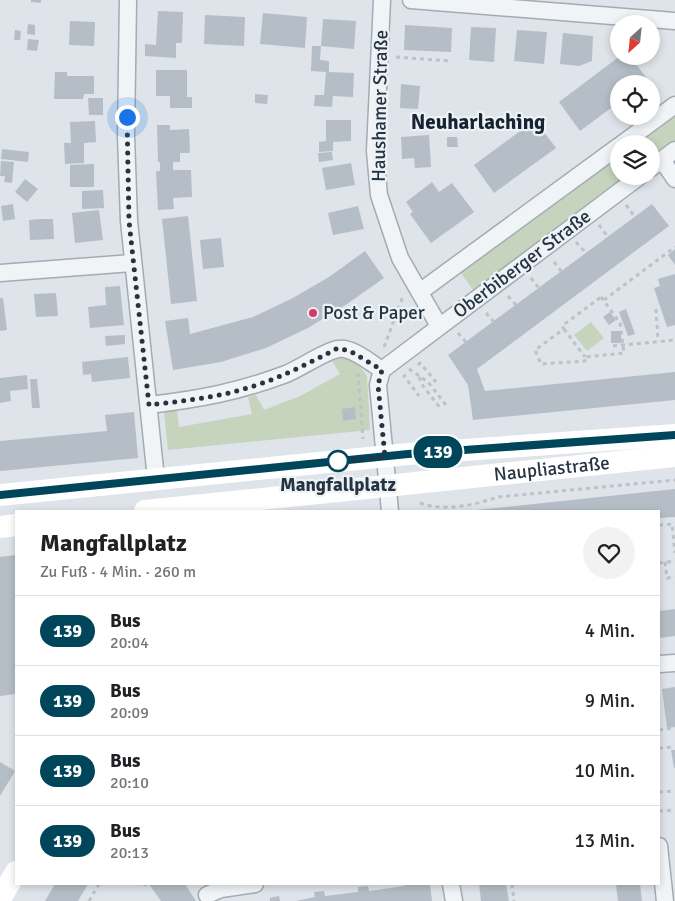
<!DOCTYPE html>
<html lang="de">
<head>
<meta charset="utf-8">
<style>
  :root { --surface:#fff; --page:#f2f2f2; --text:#202124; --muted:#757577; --line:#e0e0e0 }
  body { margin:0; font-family:Signika,sans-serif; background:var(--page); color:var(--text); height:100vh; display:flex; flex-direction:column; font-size:19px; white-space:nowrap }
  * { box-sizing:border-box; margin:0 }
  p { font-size:16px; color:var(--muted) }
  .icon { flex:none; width:28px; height:28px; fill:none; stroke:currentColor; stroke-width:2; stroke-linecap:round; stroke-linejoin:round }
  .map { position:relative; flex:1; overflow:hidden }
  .panel { position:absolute; left:15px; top:510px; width:645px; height:375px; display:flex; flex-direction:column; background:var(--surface); border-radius:0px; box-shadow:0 2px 8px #0003 }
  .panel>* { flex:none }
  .badge { padding:0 10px; border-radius:16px; font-size:18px; line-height:32px }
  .needle { width:32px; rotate:207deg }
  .tools { position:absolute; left:610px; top:15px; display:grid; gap:10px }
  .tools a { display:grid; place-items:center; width:50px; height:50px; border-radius:50%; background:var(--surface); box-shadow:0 2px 8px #0003; font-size:25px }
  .you { position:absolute; width:25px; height:25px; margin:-12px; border:4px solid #fff; border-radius:50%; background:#1a73e8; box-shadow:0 0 0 8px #1a73e833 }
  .map>.badge { position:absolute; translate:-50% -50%; box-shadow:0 0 0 2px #fff }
  .round { display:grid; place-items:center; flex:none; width:52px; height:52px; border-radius:26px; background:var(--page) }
  .headline { display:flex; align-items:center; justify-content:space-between; height:85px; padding:0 25px }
  h1 { font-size:24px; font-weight:700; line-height:38px }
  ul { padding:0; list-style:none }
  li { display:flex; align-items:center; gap:15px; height:70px; padding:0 25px; border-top:1px solid var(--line) }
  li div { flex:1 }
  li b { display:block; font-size:19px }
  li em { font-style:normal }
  li .badge { min-width:55px; font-weight:700; text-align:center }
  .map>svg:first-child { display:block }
</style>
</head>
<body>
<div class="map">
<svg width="675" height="901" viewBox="0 0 675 901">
  <rect width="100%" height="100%" fill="#dee4e9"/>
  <!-- green -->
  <g fill="#c6d4be">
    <polygon points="673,113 675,116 675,141 651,158 651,144 632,144"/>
    <polygon points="619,154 619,176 627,176 474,291 460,272"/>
    <polygon points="591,322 604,338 587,351 574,335"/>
    <polygon points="343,357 358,364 367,376 370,430 168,450 164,412 177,410 179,427 252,414 248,397 256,395 264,410 300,396 340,374 332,361"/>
  </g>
  <!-- building -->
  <g fill="#b5bec6">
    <polygon points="31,0 41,0 41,3 31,2"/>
    <polygon points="158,11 183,12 182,43 176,43 176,58 145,56 145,44 156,45"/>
    <polygon points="263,13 307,17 305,48 260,44"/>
    <polygon points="205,15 245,17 244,46 204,44"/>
    <polygon points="323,19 356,21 354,49 321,46"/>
    <polygon points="70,21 95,22 94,46 69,45"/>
    <polygon points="28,24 35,25 35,35 27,34"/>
    <polygon points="405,25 452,28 451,52 404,50"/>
    <polygon points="471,27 496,28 494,62 469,60"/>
    <polygon points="15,30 21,31 20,40 14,40"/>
    <polygon points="517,30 547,32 544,64 514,61"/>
    <polygon points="563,33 593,36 592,61 579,66 560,64"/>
    <polygon points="28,39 39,40 37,51 27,50"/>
    <polygon points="312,46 321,46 320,60 329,61 329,72 354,73 353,97 333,96 332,107 314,106 315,95 324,95 326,72 311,71"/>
    <polygon points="620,56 642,56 644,59 636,64 648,80 643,84 619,84 619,102 580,131 559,102"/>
    <polygon points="156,70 187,70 187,97 192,97 192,108 170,108 170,96 156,96"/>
    <polygon points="55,72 67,72 67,76 94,76 94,94 84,94 83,99 54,99"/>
    <polygon points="401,84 420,86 418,109 400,108"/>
    <polygon points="255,94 268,95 267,104 255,103"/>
    <polygon points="88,98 103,98 103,115 89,115"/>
    <polygon points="326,120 351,120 351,141 333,142 333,151 319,152 319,142 326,141"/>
    <polygon points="535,120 556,148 494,193 474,165"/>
    <polygon points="95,121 96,142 84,143 84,163 65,164 64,143 71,143 70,122"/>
    <polygon points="157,125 170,125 170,130 189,129 190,153 180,153 180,162 173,162 173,170 191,170 192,197 173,198 174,209 158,210 156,171 160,171 160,162 158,162"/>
    <polygon points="429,135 431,167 415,168 414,158 402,159 401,137"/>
    <polygon points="447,137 457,137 458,147 447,147"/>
    <polygon points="2,149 29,152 28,162 1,159"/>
    <polygon points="332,152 333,160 319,162 318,153"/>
    <polygon points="1,161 14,162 12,183 4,182 5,176 0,176"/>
    <polygon points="351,163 355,185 326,190 322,168"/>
    <polygon points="94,164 94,187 70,187 70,165"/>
    <polygon points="25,179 38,189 27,202 15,192"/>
    <polygon points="432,182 439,192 452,183 474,212 431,243 410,214 413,212 406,202"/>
    <polygon points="103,190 104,208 82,209 82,191"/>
    <polygon points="13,204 15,219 3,221 1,206"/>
    <polygon points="652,204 669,226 477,369 485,391 675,372 675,400 473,420 468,385 448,355"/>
    <polygon points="358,206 364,229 333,235 328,213"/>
    <polygon points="99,210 103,240 75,243 72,213"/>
    <polygon points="188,216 197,301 171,304 162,219"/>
    <polygon points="41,219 53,219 54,239 30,240 29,220"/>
    <polygon points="221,238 224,267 203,269 200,240"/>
    <polygon points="675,249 675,265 668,255"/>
    <polygon points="365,251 384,278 347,304 308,328 266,348 221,362 173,370 165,321 188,318 190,334 253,317 291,299 329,277"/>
    <polygon points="675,274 675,325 667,327 654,288 660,286 658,279"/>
    <polygon points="120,286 124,325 90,328 88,307 106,305 105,287"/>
    <polygon points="56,293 58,316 36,317 34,294"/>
    <polygon points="0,298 3,298 7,330 0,331"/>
    <polygon points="626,309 635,334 628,336 619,312"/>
    <polygon points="610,312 616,320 609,325 603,317"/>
    <rect x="611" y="331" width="10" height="12"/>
    <polygon points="125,335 125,344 106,346 105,336"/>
    <polygon points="128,357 130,378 92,382 91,374 83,375 82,362"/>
    <polygon points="27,375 28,389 10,391 11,401 0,403 0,378"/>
    <polygon points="30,379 37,379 40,408 32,408"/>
    <polygon points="355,407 356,419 343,421 342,409"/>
    <polygon points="134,412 138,458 0,471 0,441 107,431 105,415"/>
    <polygon points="675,489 675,517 659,518 659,511 468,511"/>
    <polygon points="16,555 16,694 0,696 0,557"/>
    <polygon points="675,609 675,636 659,638 659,611"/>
    <polygon points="675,687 675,727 667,728 662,689"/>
    <polygon points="671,750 675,750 675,768 674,768"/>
    <polygon points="0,762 15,771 0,796"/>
    <polygon points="55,884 88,884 78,901 45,901"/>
    <polygon points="149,884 185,884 196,901 161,901"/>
    <polygon points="404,884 430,884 432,901 296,901 315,897 314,892 324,891 325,896 358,892 358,887 368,886 369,891 404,886"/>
    <polygon points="479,884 506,884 509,901 481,901"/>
    <polygon points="616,884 640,884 642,901 618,901"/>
    <polygon points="279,896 280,901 270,901 270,898"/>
  </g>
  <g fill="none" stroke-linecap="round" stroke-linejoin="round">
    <!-- street casing -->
    <g stroke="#a3abb3" stroke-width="19">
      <g id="street">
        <polyline points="128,0 126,136 129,221 156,479"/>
        <polyline points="382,0 375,151 379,195 400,258 439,326"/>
        <polyline points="411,0 675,21"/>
        <polyline points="622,144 675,105"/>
        <polyline points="662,160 675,179"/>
        <polyline points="651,168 675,150"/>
        <polyline points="0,273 132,263"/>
        <polyline points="421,291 619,146"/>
        <path d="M 149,405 C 200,399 238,392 286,374 C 301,368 325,351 338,349 C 351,346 371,363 382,370"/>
        <polyline points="390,511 378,385 382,370 640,176"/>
        <polyline points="659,664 675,663"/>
        <polyline points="659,846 665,901"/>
        <polyline points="451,884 454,901"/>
        <polyline points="207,895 221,889 255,884"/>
      </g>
    </g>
    <!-- path -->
    <g stroke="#bcc2c8" stroke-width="3" stroke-dasharray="4 4" stroke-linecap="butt">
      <polyline points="396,57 450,61"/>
      <polyline points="626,205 635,217"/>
      <polyline points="599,225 608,237"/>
      <polyline points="576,242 586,253"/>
      <polyline points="554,262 561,271"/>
      <polyline points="531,278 539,288"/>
      <polyline points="508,296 516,305"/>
      <polygon points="601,297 620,323 624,353 585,357 585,361 541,364 535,350 564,329 562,326"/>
      <polyline points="604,300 675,247"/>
      <polyline points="656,309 658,341"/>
      <polyline points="486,313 494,322"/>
      <polyline points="564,329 585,357"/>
      <polyline points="458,333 466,342"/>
      <polyline points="613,346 675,340"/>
      <polyline points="384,347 403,296"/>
      <polyline points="418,365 420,363 436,382"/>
      <polyline points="409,369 428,382 446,405"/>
      <polyline points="358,373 363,439"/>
      <polyline points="406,375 404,376 419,396"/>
      <polyline points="419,377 423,386 441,409"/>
      <path d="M 420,503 C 445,512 474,505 498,497 L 675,480"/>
      <polyline points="659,525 672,524 675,553"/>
      <polyline points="665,562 667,578 675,577"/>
      <polyline points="659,563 675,561"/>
      <polyline points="659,730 675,728"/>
      <polyline points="659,748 675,747"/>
      <polyline points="659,792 675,791"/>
      <polyline points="659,811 675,810"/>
      <polyline points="144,884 146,886"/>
      <polyline points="512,884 514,901"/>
      <polyline points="89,901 99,884"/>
    </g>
    <!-- street -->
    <use href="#street" stroke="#f1f4f7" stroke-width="16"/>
    <!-- secondary -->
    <g stroke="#fff" stroke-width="22">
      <polyline points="0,495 408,454 675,435"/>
      <path id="s1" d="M 145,511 L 675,456"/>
      <polyline points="0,527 16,525"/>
      <polyline points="0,899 16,872"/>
    </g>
  </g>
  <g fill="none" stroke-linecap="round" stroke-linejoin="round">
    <!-- line casing -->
    <g stroke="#fff" stroke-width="11">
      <polyline id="line" points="0,495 408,454 675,435"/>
    </g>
    <!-- line -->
    <use href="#line" stroke="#00465a" stroke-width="8"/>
    <!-- walk -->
    <path stroke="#263341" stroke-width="5" stroke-dasharray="0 9" d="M 127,117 L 129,221 L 149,405 C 182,401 215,398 247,388 C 279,379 309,363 338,348 L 350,351 L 382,370 L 378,385 L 385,457 L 338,461"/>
  </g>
  <!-- markers -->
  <circle fill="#da3765" stroke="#edf2f6" stroke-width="2" cx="313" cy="313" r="5"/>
  <circle fill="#fff" stroke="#00465a" stroke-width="2.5" cx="338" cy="461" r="10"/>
  <g text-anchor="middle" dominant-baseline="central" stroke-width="4.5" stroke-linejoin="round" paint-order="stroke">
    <!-- street labels -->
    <g font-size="19" fill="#263341" stroke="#edf2f6">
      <text transform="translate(380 106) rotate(-89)">Haushamer Straße</text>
      <text transform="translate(522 264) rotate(-37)">Oberbiberger Straße</text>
      <text stroke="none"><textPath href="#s1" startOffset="409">Naupliastraße</textPath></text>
    </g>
    <!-- poi labels -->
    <g font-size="19" fill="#263341" stroke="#edf2f6" text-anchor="start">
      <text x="323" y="313">Post &amp; Paper</text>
    </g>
    <!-- stop labels -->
    <g font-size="19" font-weight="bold" fill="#263341" stroke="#edf2f6">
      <text x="338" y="485">Mangfallplatz</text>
    </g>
    <!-- quarter labels -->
    <g font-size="21" font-weight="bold" fill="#182432" stroke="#edf2f6">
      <text x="478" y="122">Neuharlaching</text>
    </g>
  </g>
</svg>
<div class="tools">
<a><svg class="needle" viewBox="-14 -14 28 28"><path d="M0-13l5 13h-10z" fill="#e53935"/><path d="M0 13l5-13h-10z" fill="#757577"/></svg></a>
<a><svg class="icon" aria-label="locate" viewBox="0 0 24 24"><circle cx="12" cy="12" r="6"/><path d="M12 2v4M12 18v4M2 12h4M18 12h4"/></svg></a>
<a><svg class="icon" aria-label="layers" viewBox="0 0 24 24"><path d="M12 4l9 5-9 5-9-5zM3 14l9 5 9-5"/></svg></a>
</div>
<div class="you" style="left:127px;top:117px"></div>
<b class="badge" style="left:438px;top:452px;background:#00465a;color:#fff">139</b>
<section class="panel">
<div class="headline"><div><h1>Mangfallplatz</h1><p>Zu Fuß · 4 Min. · 260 m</p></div><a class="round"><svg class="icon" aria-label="heart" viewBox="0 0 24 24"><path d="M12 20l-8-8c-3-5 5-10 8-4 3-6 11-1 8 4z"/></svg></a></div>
<ul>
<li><span class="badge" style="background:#00465a;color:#fff">139</span><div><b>Bus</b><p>20:04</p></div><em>4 Min.</em></li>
<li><span class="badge" style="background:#00465a;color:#fff">139</span><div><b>Bus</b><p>20:09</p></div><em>9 Min.</em></li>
<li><span class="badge" style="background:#00465a;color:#fff">139</span><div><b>Bus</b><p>20:10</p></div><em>10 Min.</em></li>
<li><span class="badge" style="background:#00465a;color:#fff">139</span><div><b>Bus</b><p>20:13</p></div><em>13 Min.</em></li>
</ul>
</section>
</div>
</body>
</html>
